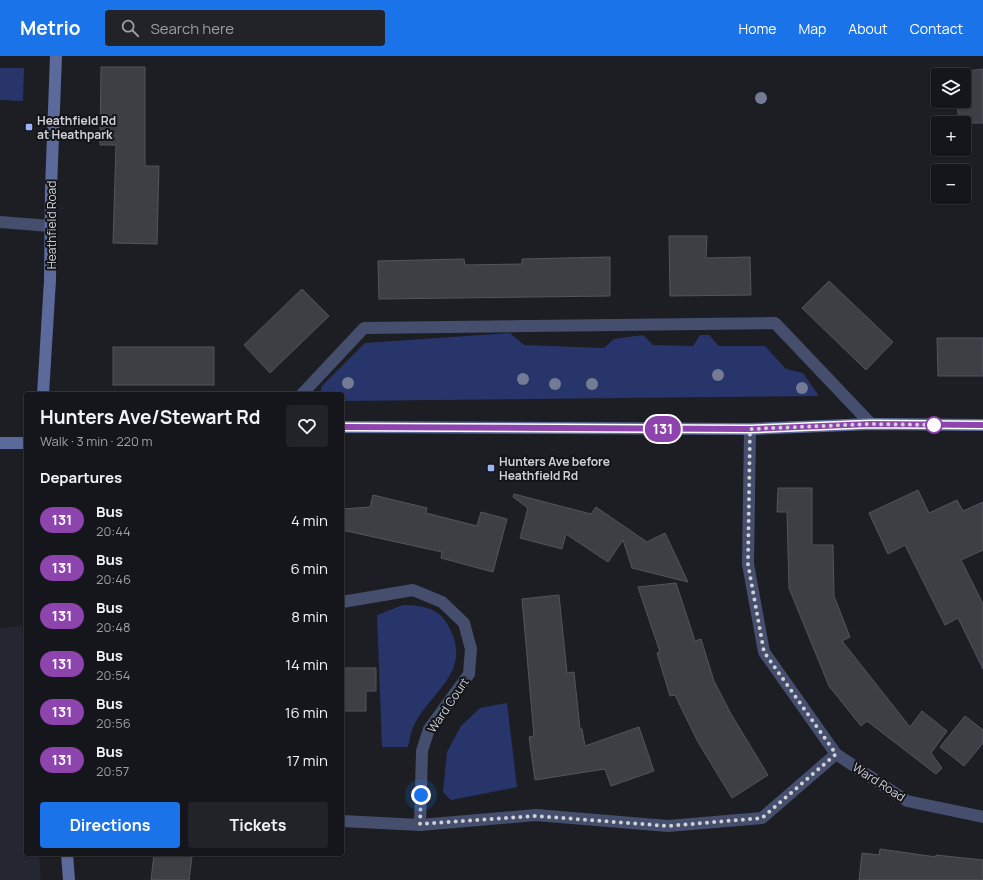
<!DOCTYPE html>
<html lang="en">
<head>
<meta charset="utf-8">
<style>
  :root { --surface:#15161b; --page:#222328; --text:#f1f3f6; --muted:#9d9fa3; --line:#34353a; --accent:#1a73e8 }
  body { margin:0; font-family:Manrope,sans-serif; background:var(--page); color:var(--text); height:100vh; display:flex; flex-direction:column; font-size:15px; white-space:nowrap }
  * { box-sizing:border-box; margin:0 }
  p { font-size:13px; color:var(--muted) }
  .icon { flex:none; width:22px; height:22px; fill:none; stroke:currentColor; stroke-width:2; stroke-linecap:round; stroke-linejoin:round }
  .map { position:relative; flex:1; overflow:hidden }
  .drawer { position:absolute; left:24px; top:336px; width:320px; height:464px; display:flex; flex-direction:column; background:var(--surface); border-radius:4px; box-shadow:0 1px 3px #0004,0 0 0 1px var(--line) }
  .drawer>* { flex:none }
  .badge { padding:0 8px; border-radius:13px; font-size:14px; line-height:26px }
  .fabs { position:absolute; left:931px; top:12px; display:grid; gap:8px }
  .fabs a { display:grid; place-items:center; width:40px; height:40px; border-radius:4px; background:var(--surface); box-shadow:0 1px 3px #0004,0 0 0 1px var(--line); font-size:20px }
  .you { position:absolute; width:20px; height:20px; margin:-10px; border:3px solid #fff; border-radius:50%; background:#1a73e8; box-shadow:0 0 0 6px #1a73e833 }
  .map>.badge { position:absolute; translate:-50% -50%; box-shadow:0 0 0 2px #fff }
  h2 { padding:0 16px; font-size:15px; line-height:36px }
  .round { display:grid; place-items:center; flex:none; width:42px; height:42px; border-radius:4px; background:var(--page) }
  .headline { display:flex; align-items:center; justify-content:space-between; height:68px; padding:0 16px }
  h1 { font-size:19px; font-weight:700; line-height:30px }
  .action { display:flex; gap:8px; margin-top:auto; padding:8px 16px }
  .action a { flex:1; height:46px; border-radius:4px; background:var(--accent); color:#fff; font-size:16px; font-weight:700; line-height:46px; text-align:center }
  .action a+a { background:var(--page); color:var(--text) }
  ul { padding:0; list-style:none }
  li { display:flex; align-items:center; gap:12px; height:48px; padding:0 16px }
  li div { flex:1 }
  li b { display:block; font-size:15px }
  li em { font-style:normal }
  li .badge { min-width:44px; font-weight:700; text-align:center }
  header { display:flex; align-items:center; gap:24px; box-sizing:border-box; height:56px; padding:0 20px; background:var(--accent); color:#fff }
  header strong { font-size:19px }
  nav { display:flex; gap:22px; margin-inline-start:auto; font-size:14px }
  .search { width:280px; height:36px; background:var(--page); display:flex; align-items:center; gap:10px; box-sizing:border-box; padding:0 14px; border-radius:4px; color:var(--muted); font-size:15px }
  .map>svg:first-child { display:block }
</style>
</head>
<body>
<header>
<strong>Metrio</strong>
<div class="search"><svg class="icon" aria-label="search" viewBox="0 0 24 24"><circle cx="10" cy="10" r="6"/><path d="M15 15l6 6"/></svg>Search here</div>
<nav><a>Home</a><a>Map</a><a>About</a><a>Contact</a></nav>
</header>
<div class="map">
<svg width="983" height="824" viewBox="0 0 983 824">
  <rect width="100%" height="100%" fill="#1c1e24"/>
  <!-- built -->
  <polygon fill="#242731" points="22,570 26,626 26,798 39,798 41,824 0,824 0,572"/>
  <!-- green -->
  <g fill="#28356a">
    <polygon points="0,12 24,12 23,45 0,44"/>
    <polygon points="510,277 524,289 604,292 614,283 643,279 653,289 693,290 700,279 709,279 719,290 765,290 786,313 803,317 819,340 342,345 342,338 321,338 321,331 365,287"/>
    <path d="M 403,549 C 421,549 439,552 448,569 C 473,614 435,632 415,667 C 411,674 410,684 408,691 L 382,691 L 377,559 Z"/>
    <polygon points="507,647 517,731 451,744 443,736 447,696 461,670 480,652"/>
  </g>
  <!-- building -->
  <g fill="#3d3f45" stroke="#53555c">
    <polygon points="101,11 145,11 145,110 159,110 157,188 113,187 116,89 100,89"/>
    <polygon points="983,13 983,67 960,67 956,45 964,45 964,19 953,19 952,17"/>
    <polygon points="669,180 707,180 706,202 750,201 751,239 670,240"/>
    <polygon points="610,201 610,240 379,243 378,205 464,203 465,209 522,208 522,203"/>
    <polygon points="829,225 893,286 866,314 802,252"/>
    <polygon points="302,233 329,260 270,317 244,289"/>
    <polygon points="937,282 983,282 983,320 938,320"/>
    <rect x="113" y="291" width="101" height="38"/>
    <polygon points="778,432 812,432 812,489 833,489 834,540 850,581 842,585 910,671 922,655 947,675 931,697 942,712 936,718 867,665 861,670 829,630 789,532 787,456 777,456"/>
    <polygon points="918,434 929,457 957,444 963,455 983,446 983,494 961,504 983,548 983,613 958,562 945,569 905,489 888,498 869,457"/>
    <polygon points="514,438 591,458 596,451 647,486 665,477 688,526 632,512 623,484 608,506 566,478 562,493 520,482 528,452 513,441"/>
    <polygon points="373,439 427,452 426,457 477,470 481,456 507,463 493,516 441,502 442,496 342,474 342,453 370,451"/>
    <polygon points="676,527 695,585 701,583 714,625 731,658 768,719 732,742 698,686 675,639 670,640 657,597 660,596 638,531"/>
    <polygon points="559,539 567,617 574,616 580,673 582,673 585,690 639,671 654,715 611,730 605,713 535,724 529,681 534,680 522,543"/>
    <polygon points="342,612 376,612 376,635 366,635 366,655 342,655"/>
    <polygon points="965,660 983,674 983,687 964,710 940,691"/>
    <polygon points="880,793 936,801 936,799 983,804 983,824 859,824 862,797 879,799"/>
    <polygon points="154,798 192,801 189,824 151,824"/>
  </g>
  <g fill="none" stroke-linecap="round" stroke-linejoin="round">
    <!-- lane -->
    <polyline stroke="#454f6d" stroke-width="12" points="302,338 364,272 775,267 871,368"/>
    <!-- street -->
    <g stroke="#454f6d" stroke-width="12">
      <polyline points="0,166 50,170"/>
      <polyline points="750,373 748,508 764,596 836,698 907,745 983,761"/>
      <polyline points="342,546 413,534 442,546 464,567 471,593 469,618 429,673 422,695 420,769"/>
      <polyline points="342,765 420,769 536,759 668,770 762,762 836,698"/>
    </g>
    <!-- secondary -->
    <g stroke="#5b6a9a" stroke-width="12">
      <polyline points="43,338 50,224 51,133 56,0"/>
      <polyline points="342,371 750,373 871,368 983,369"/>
      <polyline points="0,387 26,387"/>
      <polyline points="67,798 69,824"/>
    </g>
  </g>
  <!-- trees -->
  <g fill="#737c94">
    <circle cx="761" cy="42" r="6"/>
    <circle cx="718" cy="319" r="6"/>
    <circle cx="523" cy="323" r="6"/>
    <circle cx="348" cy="327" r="6"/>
    <circle cx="555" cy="328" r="6"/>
    <circle cx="592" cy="328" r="6"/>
    <circle cx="802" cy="332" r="6"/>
  </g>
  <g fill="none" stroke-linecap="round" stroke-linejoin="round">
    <!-- line casing -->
    <g stroke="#fff" stroke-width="9">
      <polyline id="line" points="342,371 750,373 871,368 983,369"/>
    </g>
    <!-- line -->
    <use href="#line" stroke="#8e44ad" stroke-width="6"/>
    <!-- walk -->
    <polyline stroke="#d0d1d5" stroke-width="4" stroke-dasharray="0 7.2" points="421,739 420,768 536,760 668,770 762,762 836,698 764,596 748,508 750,373 871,368 934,369"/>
  </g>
  <!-- markers -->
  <g fill="#9db4fd" stroke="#13151a" stroke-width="1.5">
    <rect x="25" y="67" width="8" height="8" rx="2"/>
    <rect x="487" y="408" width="8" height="8" rx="2"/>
  </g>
  <circle fill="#fff" stroke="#8e44ad" stroke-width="2" cx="934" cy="369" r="8"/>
  <g text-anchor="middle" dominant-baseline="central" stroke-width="4" stroke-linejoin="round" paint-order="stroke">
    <!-- poi labels -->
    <g font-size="12" font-weight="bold" fill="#d0d1d5" stroke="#13151a" text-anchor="start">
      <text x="37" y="64">Heathfield Rd<tspan x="37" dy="14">at Heathpark</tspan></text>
      <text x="499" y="405">Hunters Ave before<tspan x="499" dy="14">Heathfield Rd</tspan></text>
    </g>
    <!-- street labels -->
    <g font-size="12" fill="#d0d1d5" stroke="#13151a">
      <text transform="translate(51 169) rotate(-90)">Heathfield Road</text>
      <text transform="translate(448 649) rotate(-56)">Ward Court</text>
      <text transform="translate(879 726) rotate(33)">Ward Road</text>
    </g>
  </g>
</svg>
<div class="fabs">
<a><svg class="icon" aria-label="layers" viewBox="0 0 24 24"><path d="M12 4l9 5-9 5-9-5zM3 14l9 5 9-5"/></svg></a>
<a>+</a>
<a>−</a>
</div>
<div class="you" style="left:421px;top:739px"></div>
<b class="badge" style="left:663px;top:373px;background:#8e44ad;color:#fff">131</b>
<section class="drawer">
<div class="headline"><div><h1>Hunters Ave/Stewart Rd</h1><p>Walk · 3 min · 220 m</p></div><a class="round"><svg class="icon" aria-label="heart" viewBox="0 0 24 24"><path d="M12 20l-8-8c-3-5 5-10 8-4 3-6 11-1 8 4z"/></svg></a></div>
<h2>Departures</h2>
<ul>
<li><span class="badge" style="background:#8e44ad;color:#fff">131</span><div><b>Bus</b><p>20:44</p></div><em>4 min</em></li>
<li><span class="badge" style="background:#8e44ad;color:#fff">131</span><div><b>Bus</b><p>20:46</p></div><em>6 min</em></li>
<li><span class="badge" style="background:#8e44ad;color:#fff">131</span><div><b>Bus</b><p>20:48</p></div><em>8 min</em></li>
<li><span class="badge" style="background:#8e44ad;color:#fff">131</span><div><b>Bus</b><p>20:54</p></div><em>14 min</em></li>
<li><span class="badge" style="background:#8e44ad;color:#fff">131</span><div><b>Bus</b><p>20:56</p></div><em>16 min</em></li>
<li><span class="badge" style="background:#8e44ad;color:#fff">131</span><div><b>Bus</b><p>20:57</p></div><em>17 min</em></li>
</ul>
<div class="action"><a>Directions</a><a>Tickets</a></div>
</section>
</div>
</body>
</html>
